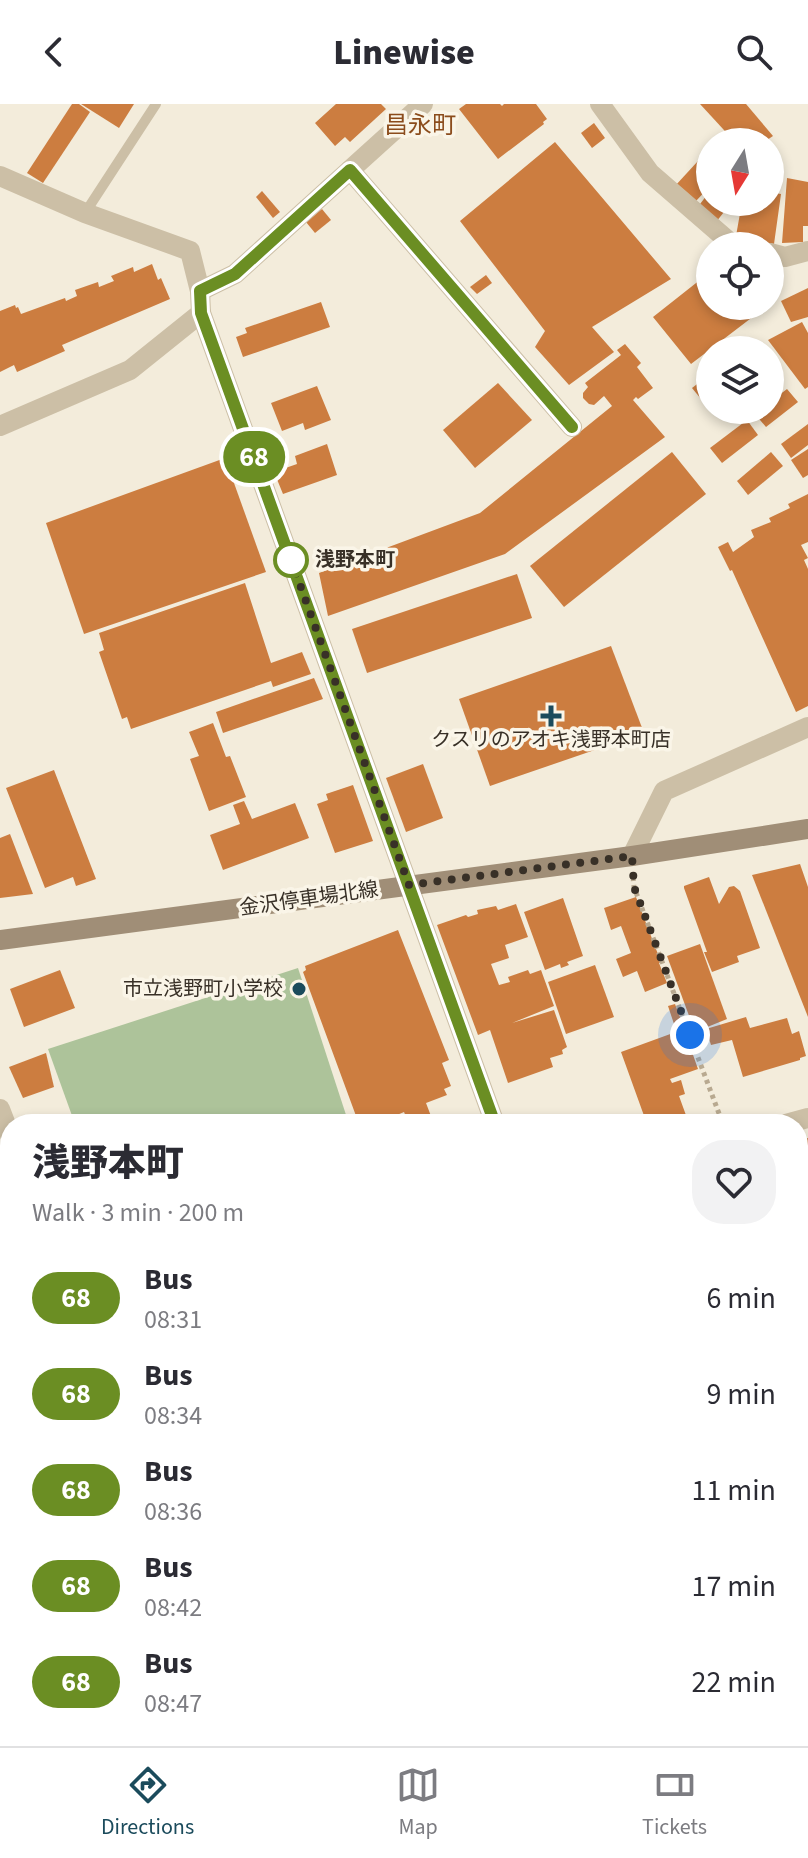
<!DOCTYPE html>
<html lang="en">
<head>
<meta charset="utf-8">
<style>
  :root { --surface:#fff; --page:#f2f2f3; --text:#2b2b33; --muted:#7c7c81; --line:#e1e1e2; --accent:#1b4b5c }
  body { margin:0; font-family:"Source Sans 3","Noto Sans JP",sans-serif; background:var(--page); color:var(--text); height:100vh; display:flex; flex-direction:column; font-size:30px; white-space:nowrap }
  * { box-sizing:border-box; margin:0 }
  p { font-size:26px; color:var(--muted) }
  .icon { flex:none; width:44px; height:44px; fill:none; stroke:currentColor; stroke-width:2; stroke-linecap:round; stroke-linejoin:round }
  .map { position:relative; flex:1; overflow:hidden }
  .drawer { position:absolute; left:0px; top:1010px; width:808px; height:632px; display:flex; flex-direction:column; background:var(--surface); border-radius:32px 32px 0 0; box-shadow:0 4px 12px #0003 }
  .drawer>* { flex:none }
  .badge { padding:0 16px; border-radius:26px; font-size:28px; line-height:52px }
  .needle { width:52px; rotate:191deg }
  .tools { position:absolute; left:696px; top:24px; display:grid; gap:16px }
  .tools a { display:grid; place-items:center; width:88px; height:88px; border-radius:50%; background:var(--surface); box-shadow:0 4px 12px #0003; font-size:40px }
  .you { position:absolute; width:40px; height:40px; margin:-20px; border:6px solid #fff; border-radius:50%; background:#1a73e8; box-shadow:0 0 0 12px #1a73e833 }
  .map>.badge { position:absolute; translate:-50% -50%; box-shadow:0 0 0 4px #fff }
  .round { display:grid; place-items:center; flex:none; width:84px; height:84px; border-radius:32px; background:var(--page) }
  .summary { display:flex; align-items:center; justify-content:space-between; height:136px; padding:0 32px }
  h1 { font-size:38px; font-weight:800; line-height:60px }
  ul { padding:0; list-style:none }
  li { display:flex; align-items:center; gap:24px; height:96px; padding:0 32px }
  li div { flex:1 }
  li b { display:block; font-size:30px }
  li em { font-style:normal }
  li .badge { min-width:88px; font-weight:700; text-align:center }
  header { display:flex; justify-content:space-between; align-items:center; height:104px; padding:0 32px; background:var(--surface); font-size:36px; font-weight:800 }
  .tab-bar { display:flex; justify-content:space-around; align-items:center; height:112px; border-top:2px solid var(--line); background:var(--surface); font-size:22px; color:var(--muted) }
  .tab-bar a { display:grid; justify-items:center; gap:4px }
  .tab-bar .active { color:var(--accent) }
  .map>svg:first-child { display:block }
</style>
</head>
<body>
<header><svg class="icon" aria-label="back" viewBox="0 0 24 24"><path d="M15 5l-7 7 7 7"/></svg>Linewise<svg class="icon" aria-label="search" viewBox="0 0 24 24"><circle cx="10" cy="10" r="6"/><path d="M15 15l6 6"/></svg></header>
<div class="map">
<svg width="808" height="1642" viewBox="0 0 808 1642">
  <rect width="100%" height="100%" fill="#f3ecdb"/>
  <!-- garden -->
  <polygon fill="#adc39a" points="298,864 349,1020 75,1020 48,945"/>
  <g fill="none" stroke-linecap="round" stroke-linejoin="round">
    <!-- stream -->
    <g stroke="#78a4b2" stroke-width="8">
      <polyline points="0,1552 10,1556"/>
      <polyline points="152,1632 170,1642"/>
    </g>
  </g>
  <!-- building -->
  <g fill="#cc7d40">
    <polygon points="72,0 79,0 90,8 43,79 27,69"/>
    <polygon points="81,0 134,0 119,24"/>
    <polygon points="336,0 381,0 386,5 350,38 345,33 335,42 315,19"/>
    <polygon points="466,0 500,0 502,2 504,0 536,0 547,15 543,18 544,20 498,55 459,5"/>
    <polygon points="700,0 746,0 773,32 764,38 735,38"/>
    <polygon points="594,19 605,34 592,44 581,29"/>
    <polygon points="555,38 671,175 592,223 614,248 569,281 535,243 545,227 460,117"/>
    <polygon points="698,57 710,67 710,82 696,97 675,82"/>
    <polygon points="787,74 808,78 808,122 803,122 803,138 782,139"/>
    <polygon points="262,87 280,108 273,114 256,93"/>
    <polygon points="710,87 710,98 732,98 716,118 697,104"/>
    <polygon points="770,88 781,90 774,140 736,132 742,98 770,98"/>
    <polygon points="322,105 331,116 315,129 306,118"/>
    <polygon points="152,160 158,176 161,174 170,195 62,241 65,247 17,268 14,261 0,268 0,207 15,201 16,204 18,203 21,210 65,194 66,197 77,192 75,186 98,178 99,183 114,177 111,172 133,163 134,168"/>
    <polygon points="710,168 710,202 767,202 691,260 653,213"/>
    <polygon points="486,171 492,179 477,190 470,183"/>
    <polygon points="808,184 808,213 791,218 781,197"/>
    <polygon points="321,198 330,223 243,253 236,233 247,229 245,224"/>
    <polygon points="802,218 808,229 808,283 805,285 768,236"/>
    <polygon points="625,240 641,259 637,263 653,284 638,295 636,293 633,296 665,333 505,450 328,512 319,469 480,409 612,302 604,292 594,301 589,300 583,294 583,289 588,283 585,279 621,251 617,246"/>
    <polygon points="710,270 710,306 692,284"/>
    <polygon points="498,279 532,316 475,364 443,326"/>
    <polygon points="317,282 331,316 305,326 303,319 282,327 271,299"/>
    <polygon points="787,285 798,298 766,323 755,310 761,306 770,306 770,298"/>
    <polygon points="747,316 758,331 722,359 710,344"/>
    <polygon points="808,320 808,341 791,354 781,340"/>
    <polygon points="327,340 337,371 283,390 274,368 297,360 295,352"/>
    <polygon points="808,345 808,371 803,374 791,356"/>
    <polygon points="672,348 706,390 564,503 530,462"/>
    <polygon points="771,348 783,362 748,391 737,377"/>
    <polygon points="225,354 266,468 84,530 46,419"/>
    <polygon points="808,390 808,438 801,441 808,454 804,456 808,465 808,602 796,608 732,466 730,467 718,443 728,438 733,448 754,433 751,426 771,418 769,414 790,404 788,400"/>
    <polygon points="517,470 532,514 367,569 352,525"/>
    <polygon points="245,479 271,559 302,548 311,570 273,583 271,577 131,625 127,613 122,615 99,548 104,546 99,529"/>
    <polygon points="611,542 644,629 490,682 459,595"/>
    <polygon points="314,574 323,595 223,629 216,608"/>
    <polygon points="213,619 226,653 230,652 246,693 209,707 190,655 199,652 189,628"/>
    <polygon points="423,660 443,714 406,728 386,674"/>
    <polygon points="54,666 96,775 76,782 73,773 45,784 6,684"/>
    <polygon points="353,681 373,737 335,749 317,700 328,696 326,690"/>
    <polygon points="244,697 252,715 295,699 309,734 223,766 210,731 240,720 233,701"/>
    <polygon points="10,730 33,790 0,794 0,734"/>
    <polygon points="800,760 808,783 808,913 752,771"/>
    <polygon points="709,773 719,800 729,783 734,782 740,787 760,844 737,852 739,858 712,868 704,848 707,848 684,784 684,782"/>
    <polygon points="636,793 661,858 659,859 667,879 645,888 637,867 623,873 616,855 631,849 621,822 611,826 604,804"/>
    <polygon points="563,794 583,852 567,858 569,861 561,864 560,860 545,866 524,808"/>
    <polygon points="516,800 528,833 505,841 509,854 491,860 499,881 510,878 508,873 528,866 530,870 541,866 554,902 512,919 554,906 567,943 562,946 563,950 550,954 553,963 508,979 490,926 478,931 437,821 466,811 468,813 478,810 477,806 496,802 498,806"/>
    <polygon points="398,826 449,956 442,959 451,982 444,985 447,991 426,999 434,1020 409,1020 404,1008 376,1020 359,1020 303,868 306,866 305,862"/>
    <polygon points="700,840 727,915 695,928 667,852"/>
    <polygon points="595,861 614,913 566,930 548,878"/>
    <polygon points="60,866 75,904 24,923 10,885"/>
    <polygon points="675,900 682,918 674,920 668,902"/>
    <polygon points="746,913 750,924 787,914 792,930 799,927 806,952 800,954 800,956 743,973 732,936 711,941 706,925"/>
    <polygon points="684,925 698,965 670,975 672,979 681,976 685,990 679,992 687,1014 677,1017 678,1020 647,1020 621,948"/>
    <polygon points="46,949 54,983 23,994 9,963"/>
    <polygon points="808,1034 808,1094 805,1095 798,1075 798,1038"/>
    <polygon points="0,1094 10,1099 10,1154 0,1149"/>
    <polygon points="808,1098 808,1152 806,1153 798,1131 798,1102"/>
    <polygon points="808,1153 808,1194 807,1194 798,1164 798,1156"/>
    <polygon points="10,1230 10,1273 0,1267 0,1248"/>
    <polygon points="10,1363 10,1443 0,1438 0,1381"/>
    <polygon points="808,1393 808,1440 798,1413 798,1396"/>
    <polygon points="808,1466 808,1517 798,1520 798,1469"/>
    <polygon points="808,1519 808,1567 802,1569 798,1558 798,1522"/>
    <polygon points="0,1559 10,1564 10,1624 0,1641"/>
    <polygon points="808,1618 808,1642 752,1642 751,1638 768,1632 798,1632 798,1622"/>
    <polygon points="65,1632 121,1632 130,1638 128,1642 59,1642"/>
    <polygon points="528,1632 567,1632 569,1639 564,1642 502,1642"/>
  </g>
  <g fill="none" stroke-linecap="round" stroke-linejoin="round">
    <!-- path -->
    <polyline stroke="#b8a990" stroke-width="5" stroke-dasharray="4 4" stroke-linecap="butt" points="633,773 634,783 723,1020"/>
    <!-- lane -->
    <polyline stroke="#ccbfa6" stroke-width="10" points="85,109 156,0"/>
    <!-- street -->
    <g stroke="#ccbfa6" stroke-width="20">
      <polyline points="600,0 650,69 733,141 738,142"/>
      <polyline points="350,66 572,323"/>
      <polyline points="0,72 85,109 190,147 200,187 201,209 495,1020"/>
      <polyline points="770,149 785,153 808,147"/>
      <polyline points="200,187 235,170 423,0"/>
      <polyline points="0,322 130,266 201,209"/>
      <polyline points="632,752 664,687 808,623"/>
      <polyline points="0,1005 10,1031"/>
      <polyline points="786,1020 808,1014"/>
      <polyline points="798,1237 808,1266"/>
      <polyline points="0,1291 10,1296"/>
      <polyline points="798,1336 808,1332"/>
      <polyline points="798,1460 808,1457"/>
      <polyline points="0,1540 10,1545"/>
      <polyline points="233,1632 236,1642"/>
      <polyline points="476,1632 480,1642"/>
      <polyline points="709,1632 712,1642"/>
      <polyline points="32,1642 37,1632"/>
      <polyline points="293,1642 321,1632"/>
    </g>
    <!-- secondary -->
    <polyline stroke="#a08e77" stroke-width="20" points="0,836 632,752 808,725"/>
  </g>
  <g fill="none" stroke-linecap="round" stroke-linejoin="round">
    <!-- line casing -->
    <g stroke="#fff" stroke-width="18">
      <polyline id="line" points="495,1020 201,209 200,187 235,170 350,66 572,323"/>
    </g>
    <!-- line -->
    <use href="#line" stroke="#6b8e23" stroke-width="12"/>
    <!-- walk -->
    <polyline stroke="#383027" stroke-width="8" stroke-dasharray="0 14.4" points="291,456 409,781 632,752 634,783 690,931"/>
  </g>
  <!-- markers -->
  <circle fill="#fff" stroke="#6b8e23" stroke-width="4" cx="291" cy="456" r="16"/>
  <g fill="#1b4b5c" stroke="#faf5e8" stroke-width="3">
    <path d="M547 600h8v8h8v8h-8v8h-8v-8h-8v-8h8z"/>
    <circle cx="299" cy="885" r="8"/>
  </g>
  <g text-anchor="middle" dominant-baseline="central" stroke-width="7" stroke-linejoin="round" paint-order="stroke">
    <!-- stop labels -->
    <g font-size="20" font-weight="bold" fill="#383027" stroke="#faf5e8" text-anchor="start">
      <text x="315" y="456">浅野本町</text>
    </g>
    <!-- poi labels -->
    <g font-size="20" fill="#383027" stroke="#faf5e8">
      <text x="551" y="636">クスリのアオキ浅野本町店</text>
      <text x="283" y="885" text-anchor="end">市立浅野町小学校</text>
    </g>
    <!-- street labels -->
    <g font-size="20" fill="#383027" stroke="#faf5e8">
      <text transform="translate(309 795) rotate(-8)">金沢停車場北線</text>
    </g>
    <!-- quarter labels -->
    <g font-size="24" fill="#8b4c1c" stroke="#faf5e8">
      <text x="420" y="21">昌永町</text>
    </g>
  </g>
</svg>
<div class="tools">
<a><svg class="needle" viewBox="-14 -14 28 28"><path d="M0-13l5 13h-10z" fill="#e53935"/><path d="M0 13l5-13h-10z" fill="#7c7c81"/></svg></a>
<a><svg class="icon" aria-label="locate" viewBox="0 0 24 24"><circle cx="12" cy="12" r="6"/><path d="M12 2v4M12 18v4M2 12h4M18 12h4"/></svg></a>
<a><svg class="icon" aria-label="layers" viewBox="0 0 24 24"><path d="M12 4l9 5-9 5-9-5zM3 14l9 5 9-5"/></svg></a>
</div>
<div class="you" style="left:690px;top:931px"></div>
<b class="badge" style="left:254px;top:353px;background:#6b8e23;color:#fff">68</b>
<section class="drawer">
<div class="summary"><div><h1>浅野本町</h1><p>Walk · 3 min · 200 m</p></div><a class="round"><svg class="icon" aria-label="heart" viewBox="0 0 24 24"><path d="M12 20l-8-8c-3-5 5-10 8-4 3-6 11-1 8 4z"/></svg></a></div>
<ul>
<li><span class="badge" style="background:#6b8e23;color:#fff">68</span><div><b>Bus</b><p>08:31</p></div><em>6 min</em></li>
<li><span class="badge" style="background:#6b8e23;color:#fff">68</span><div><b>Bus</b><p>08:34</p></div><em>9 min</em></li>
<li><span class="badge" style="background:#6b8e23;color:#fff">68</span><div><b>Bus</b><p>08:36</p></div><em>11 min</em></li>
<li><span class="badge" style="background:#6b8e23;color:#fff">68</span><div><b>Bus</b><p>08:42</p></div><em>17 min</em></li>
<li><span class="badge" style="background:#6b8e23;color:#fff">68</span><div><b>Bus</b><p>08:47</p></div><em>22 min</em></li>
</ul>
</section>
</div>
<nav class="tab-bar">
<a class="active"><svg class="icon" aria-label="directions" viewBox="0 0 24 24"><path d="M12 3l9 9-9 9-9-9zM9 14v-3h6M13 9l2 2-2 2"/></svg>Directions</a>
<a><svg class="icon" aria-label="map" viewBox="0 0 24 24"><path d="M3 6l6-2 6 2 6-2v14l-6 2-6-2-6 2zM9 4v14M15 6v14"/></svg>Map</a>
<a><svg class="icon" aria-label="tickets" viewBox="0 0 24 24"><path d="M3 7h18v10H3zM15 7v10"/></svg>Tickets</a>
</nav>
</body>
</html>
